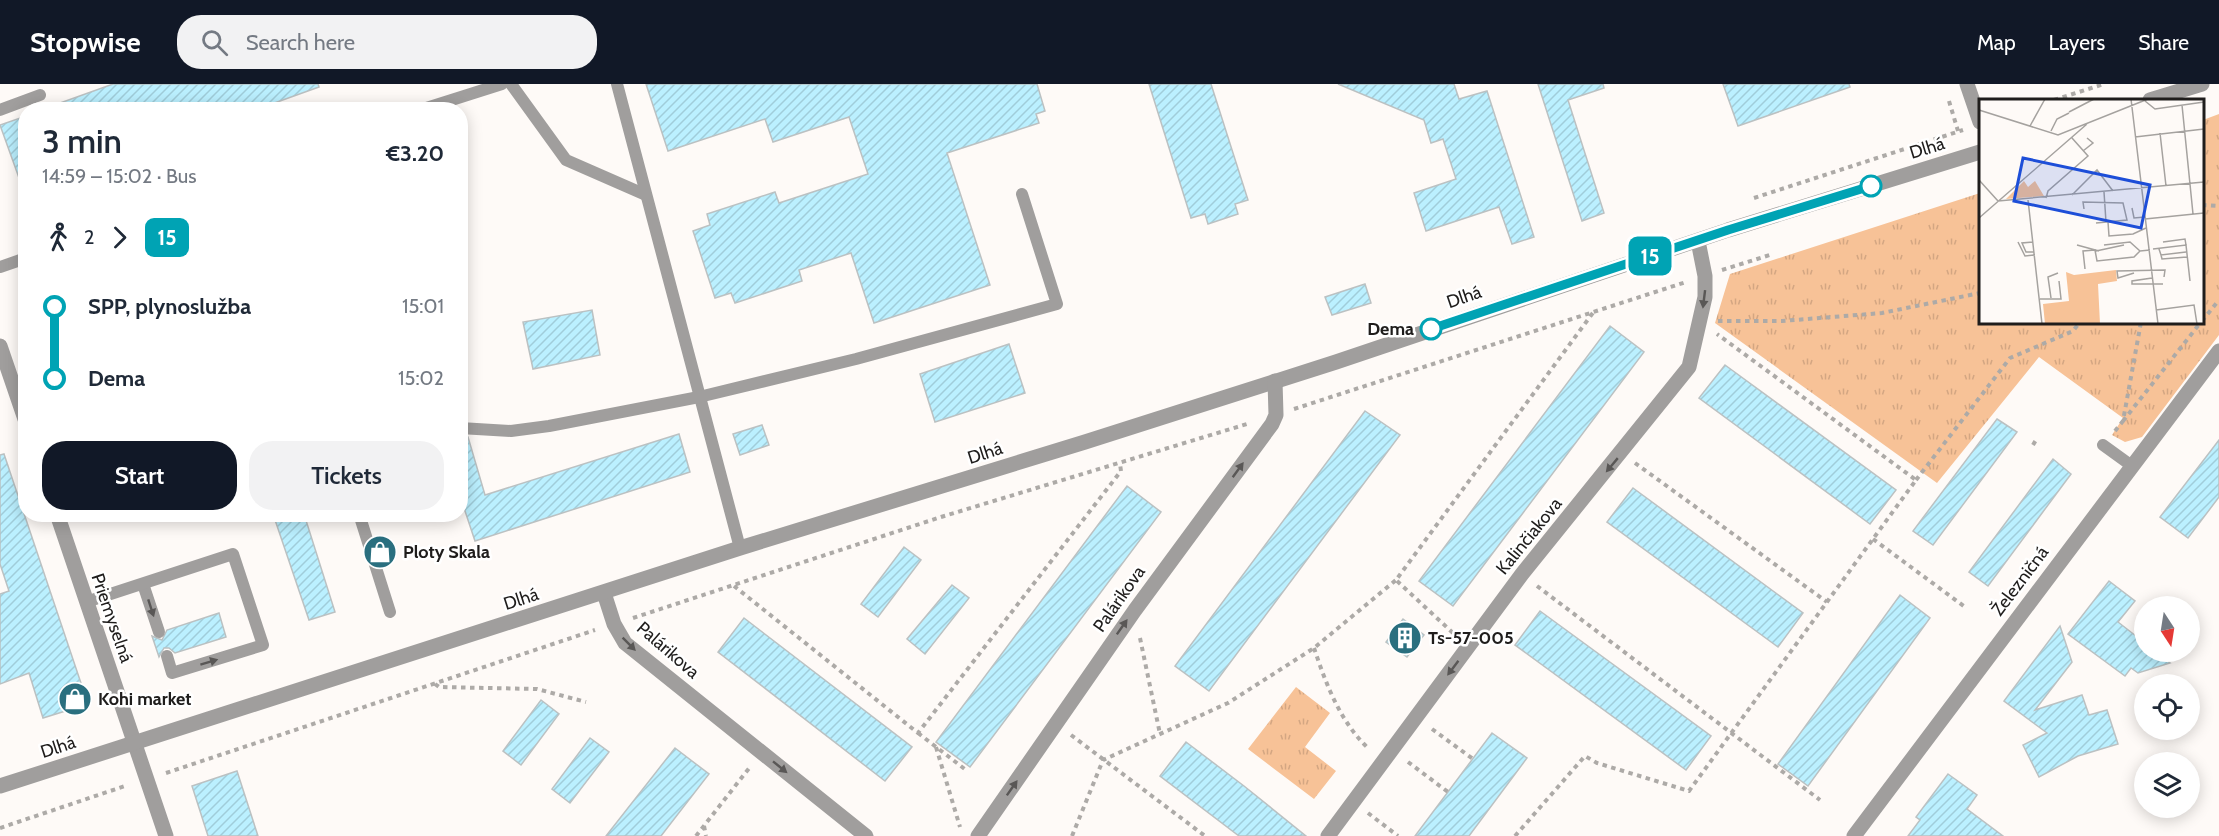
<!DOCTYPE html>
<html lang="en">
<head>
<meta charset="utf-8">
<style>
  :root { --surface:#fff; --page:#f2f2f3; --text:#1f2937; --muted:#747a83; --accent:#111827 }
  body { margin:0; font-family:Cabin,sans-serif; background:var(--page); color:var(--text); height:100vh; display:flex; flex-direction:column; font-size:22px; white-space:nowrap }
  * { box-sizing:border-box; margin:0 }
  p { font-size:20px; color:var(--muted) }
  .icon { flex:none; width:33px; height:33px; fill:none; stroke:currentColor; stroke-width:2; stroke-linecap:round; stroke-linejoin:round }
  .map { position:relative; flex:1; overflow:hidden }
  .details { position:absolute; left:18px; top:18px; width:450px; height:420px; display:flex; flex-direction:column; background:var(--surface); border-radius:24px; box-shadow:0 3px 15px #0003 }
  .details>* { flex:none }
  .badge { padding:0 12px; border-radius:9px; font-size:21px; line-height:39px }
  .needle { width:39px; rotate:168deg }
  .controls { position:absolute; left:2134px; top:512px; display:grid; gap:12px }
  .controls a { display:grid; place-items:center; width:66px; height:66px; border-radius:50%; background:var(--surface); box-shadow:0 3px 15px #0003; font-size:30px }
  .map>.badge { position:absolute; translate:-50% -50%; box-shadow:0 0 0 3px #fff }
  .legs { display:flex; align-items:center; gap:9px; height:66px; padding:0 24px; font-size:20px }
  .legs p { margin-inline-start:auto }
  .headline { display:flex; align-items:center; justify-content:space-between; height:102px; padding:0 24px }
  h1 { font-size:33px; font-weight:600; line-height:45px }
  .action { display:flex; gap:12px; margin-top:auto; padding:12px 24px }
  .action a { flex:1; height:69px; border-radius:24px; background:var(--accent); color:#fff; font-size:24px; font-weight:600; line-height:69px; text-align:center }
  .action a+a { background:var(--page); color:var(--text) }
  ul { padding:0 24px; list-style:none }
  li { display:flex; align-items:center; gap:21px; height:72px; font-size:22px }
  li i { display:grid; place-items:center; width:9px; height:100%; margin:0 8px; background:currentColor }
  li i::after { content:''; width:15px; height:15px; margin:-8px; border:4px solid; border-radius:50%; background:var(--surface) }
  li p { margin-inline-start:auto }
  li:first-child i { background:linear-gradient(#0000 50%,currentColor 0) }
  li:last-child i { background:linear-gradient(currentColor 50%,#0000 0) }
  header { display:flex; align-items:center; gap:36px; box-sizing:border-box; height:84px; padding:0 30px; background:var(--accent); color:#fff }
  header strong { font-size:28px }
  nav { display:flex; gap:33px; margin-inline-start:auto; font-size:21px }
  .search { width:420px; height:54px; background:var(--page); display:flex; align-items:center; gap:15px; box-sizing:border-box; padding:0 21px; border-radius:24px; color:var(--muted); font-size:22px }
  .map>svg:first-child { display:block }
</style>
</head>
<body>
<header>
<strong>Stopwise</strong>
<div class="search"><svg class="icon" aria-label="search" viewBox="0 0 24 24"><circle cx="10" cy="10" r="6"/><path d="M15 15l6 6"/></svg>Search here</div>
<nav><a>Map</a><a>Layers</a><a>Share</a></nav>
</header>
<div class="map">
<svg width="2219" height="752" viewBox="0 0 2219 752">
  <defs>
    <pattern id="park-tufts" width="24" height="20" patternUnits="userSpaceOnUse" patternTransform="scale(1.5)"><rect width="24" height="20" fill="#f7c297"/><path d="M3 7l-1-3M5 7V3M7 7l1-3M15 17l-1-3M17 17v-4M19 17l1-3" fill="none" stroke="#d3a682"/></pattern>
    <pattern id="building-hatch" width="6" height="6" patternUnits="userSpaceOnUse" patternTransform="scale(1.5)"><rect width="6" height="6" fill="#bbf0ff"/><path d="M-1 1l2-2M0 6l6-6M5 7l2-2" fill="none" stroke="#a0cdda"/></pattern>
  </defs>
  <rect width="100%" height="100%" fill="#fefaf7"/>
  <!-- park -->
  <g fill="url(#park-tufts)">
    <polygon points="2219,30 2219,251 2142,353 2125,358 2112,351 2123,334 2039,273 1937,399 1715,239 1730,190 1980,109 1980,238 2202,238 2203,36"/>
    <polygon points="1296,603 1330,629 1305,663 1336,687 1314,715 1248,665"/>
  </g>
  <!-- building -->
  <g fill="url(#building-hatch)" stroke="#bbc1c2" stroke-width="1.5">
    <polygon points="113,0 318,0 319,3 255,26 50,26 49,23"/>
    <polygon points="646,0 1037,0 1045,27 1036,30 1039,39 947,69 990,201 874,239 851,169 799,186 802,197 735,219 731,209 715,214 693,147 710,141 707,130 775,108 779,119 868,90 849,33 773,58 765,35 668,67"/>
    <polygon points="1149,0 1211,0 1248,116 1235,120 1238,130 1208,140 1205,130 1191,134"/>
    <polygon points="1338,0 1454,0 1459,15 1487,7 1534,153 1512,160 1499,123 1426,147 1414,109 1456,95 1443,55 1431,59 1424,36"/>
    <polygon points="1538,0 1603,0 1604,4 1568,16 1604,129 1582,137"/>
    <polygon points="1723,0 1849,0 1850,3 1738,42"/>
    <polygon points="26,32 26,105 23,105 0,41"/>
    <polygon points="1365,200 1371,219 1332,231 1325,213"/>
    <polygon points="592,226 600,271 533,285 523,238"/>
    <polygon points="1610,242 1644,268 1453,522 1419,497"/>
    <polygon points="1009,260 1025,309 935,338 920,290"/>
    <polygon points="1725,281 1896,406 1870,440 1699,314"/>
    <polygon points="1365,327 1400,351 1209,607 1175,582"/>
    <polygon points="1997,335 2017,348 1933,461 1913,447"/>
    <polygon points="762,341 769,361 740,371 733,350"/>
    <polygon points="679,350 690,388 475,457 460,412 460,352 468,353 485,411"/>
    <polygon points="2219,356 2219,413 2188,454 2160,433"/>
    <polygon points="4,370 88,620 43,634 29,589 0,600 0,510 9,507 0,480 0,371"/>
    <polygon points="2053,375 2071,390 1988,502 1969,488"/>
    <polygon points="1127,402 1161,428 970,683 936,658"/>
    <polygon points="1633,404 1803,529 1778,563 1607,438"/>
    <polygon points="273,430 304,430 335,528 309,536"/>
    <polygon points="904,463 921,476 878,533 861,520"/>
    <polygon points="2109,497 2135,517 2118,538 2145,559 2145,567 2155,567 2170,579 2138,589 2131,584 2125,592 2068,550"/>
    <polygon points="952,501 969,514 925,570 907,555"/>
    <polygon points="1900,511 1930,534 1808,702 1778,680"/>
    <polygon points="1540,527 1711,652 1686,686 1515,561"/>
    <polygon points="219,529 226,553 175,569 169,564 164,564 159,573 152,552 162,556 167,546"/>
    <polygon points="744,534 912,663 885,697 718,568"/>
    <polygon points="1403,535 1424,551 1407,573 1386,558"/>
    <polygon points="2060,542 2072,578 2035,626 2082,611 2089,631 2107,626 2118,660 2078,672 2039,693 2023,661 2047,649 2004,617"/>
    <polygon points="541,616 559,630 521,681 503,667"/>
    <polygon points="1492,649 1527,674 1469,752 1415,752"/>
    <polygon points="590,654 609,668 570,719 552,705"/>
    <polygon points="1186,658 1244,702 1306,752 1239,752 1160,692"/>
    <polygon points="675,664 709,690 661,752 606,752"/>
    <polygon points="237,687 258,752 208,752 192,702"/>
    <polygon points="1948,690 1977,711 1967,725 2003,752 1908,752 1920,736 1916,733"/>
  </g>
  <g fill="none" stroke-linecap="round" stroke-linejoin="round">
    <!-- path -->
    <g stroke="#adaaa7" stroke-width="4" stroke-dasharray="4.5 4.5" stroke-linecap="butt">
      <polyline points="2054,16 2104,0"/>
      <polyline points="1949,17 1958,47"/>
      <polyline points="1754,114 1963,46"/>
      <polyline points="2202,121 2219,122"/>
      <polyline points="1722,186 1773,170"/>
      <polyline points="1718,237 1782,237 1882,229 1980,209"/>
      <polyline points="2202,237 2219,216"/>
      <polyline points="1294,325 1686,198"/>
      <polyline points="2123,337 2201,238"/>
      <polyline points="2115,347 2123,337 2141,238"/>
      <polyline points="2033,361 2036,356"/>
      <polyline points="1635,379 1827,518"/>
      <polyline points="1916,396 2010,274 2073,247 2080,238"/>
      <polyline points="1873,455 1965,523"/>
      <polyline points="734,502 918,649 1121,387 1120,380"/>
      <polyline points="1537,502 1820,716"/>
      <polyline points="633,534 941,433 1247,340"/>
      <polyline points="1453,549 1396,496 1595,226"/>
      <polyline points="1140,554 1160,650"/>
      <path d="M 1314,564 C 1326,600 1340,638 1369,665"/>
      <polyline points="435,600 439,603 537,605 586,618"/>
      <polyline points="1432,645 1473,675"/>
      <polyline points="918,649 966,686"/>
      <polyline points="1071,651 1205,752"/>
      <polyline points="936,663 960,743"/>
      <polyline points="1408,678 1448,708"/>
      <polyline points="166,689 595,546"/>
      <polyline points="1368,729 1398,752"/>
      <polyline points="704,742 706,752"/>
      <polyline points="0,744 128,701"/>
      <polyline points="696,752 750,683"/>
      <polyline points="1072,752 1103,676 1228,619 1314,564 1396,496"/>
      <polyline points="1515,752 1585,672 1597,679 1689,707 1916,396 1717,250"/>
    </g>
    <!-- lane -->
    <g stroke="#a09e9d" stroke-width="12">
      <polyline points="511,0 566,76 646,111"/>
      <polyline points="617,0 740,464"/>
      <polyline points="0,26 40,11"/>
      <polyline points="420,26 502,0"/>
      <polyline points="0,183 26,174"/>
      <polyline points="460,344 511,347 549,342 699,313 856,275 1057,220 1022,110"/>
      <polyline points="2103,361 2132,382"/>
      <polyline points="359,430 390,528"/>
      <polyline points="143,500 159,548"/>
      <polyline points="86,518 233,470 263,561 172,589 167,572"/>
    </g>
    <!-- street -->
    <g stroke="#a09e9d" stroke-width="15">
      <polyline points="1967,0 1980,38"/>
      <polyline points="2150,16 2202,0"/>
      <polyline points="0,262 26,338"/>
      <polyline points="57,430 166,752"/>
      <polyline points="604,509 614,540 625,559 866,752"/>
      <polyline points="0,702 740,464 1085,358 1336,278 1728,146 1980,68"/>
      <polyline points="978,752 1135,526 1272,340 1276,331 1275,297"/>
      <polyline points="1328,752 1522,490 1689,283 1705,213 1705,192 1698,157"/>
      <polyline points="1854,752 2219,267"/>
    </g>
  </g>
  <!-- one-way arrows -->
  <defs><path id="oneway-solid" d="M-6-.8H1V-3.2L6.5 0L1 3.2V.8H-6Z" transform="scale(1.5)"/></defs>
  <g fill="#595756">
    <use href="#oneway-solid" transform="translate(1704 215) rotate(97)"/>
    <use href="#oneway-solid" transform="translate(1612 381) rotate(130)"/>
    <use href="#oneway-solid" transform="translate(1238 386) rotate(-54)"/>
    <use href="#oneway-solid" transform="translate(151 524) rotate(72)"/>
    <use href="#oneway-solid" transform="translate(1122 543) rotate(-55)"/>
    <use href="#oneway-solid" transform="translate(629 560) rotate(45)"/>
    <use href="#oneway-solid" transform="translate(209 578) rotate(-17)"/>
    <use href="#oneway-solid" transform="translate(1453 584) rotate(127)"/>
    <use href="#oneway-solid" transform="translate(780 683) rotate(39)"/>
    <use href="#oneway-solid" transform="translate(1012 704) rotate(-55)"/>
  </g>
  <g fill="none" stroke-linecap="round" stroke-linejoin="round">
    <!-- line-1 casing -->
    <g stroke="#fff" stroke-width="14">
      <polyline id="line-1" points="1431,245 1728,146 1871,102"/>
    </g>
    <!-- line-1 -->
    <use href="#line-1" stroke="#00a3b4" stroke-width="9"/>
  </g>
  <!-- icons -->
  <defs>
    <g id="shop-disc" transform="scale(1.725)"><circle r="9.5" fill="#2a6f7f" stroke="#fff"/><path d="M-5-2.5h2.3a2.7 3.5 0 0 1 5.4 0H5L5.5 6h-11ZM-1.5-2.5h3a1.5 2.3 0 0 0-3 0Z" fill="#fff"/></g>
    <g id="building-disc" transform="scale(1.725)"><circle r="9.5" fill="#2a6f7f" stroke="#fff"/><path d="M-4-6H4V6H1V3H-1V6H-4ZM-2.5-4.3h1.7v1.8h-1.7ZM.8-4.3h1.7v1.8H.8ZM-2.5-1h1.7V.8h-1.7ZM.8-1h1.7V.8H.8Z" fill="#fff"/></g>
  </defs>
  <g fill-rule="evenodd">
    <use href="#shop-disc" x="380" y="468"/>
    <use href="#building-disc" x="1405" y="554"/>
    <use href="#shop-disc" x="75" y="615"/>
  </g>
  <!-- markers -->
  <g fill="#fff" stroke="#00a3b4" stroke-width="3">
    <circle cx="1871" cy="102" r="10"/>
    <circle cx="1431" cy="245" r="10"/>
  </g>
  <g text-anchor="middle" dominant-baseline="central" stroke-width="5" stroke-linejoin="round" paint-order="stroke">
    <!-- street labels -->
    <g font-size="18" fill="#1f1d1c" stroke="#fff">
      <text transform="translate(1927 64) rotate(-17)">Dlhá</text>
      <text transform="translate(1464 213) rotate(-19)">Dlhá</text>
      <text transform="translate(985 369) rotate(-18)">Dlhá</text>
      <text transform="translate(1529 452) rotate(-51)">Kalinčiakova</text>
      <text transform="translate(2020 497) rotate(-53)">Železničná</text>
      <text transform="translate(521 515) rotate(-18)">Dlhá</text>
      <text transform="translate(1119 515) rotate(-55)">Palárikova</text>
      <text transform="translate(112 534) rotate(71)">Priemyselná</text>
      <text transform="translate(668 566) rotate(41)">Palárikova</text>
      <text transform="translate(58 663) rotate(-18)">Dlhá</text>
    </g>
    <!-- stop labels -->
    <g font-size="18" font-weight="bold" fill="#1f1d1c" stroke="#fff" text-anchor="end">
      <text x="1414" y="245">Dema</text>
    </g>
    <!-- poi labels -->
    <g font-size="18" font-weight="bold" fill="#1f1d1c" stroke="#fff" text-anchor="start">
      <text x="403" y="468">Ploty Skala</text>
      <text x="1428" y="554">Ts-57-005</text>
      <text x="98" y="615">Kohi market</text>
    </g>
  </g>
  <!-- overview -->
  <g transform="translate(1979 15)">
    <rect width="225" height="225" fill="#fefaf7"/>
    <path d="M 137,171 L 138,182 L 119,185 L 121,225 L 66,225 L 64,205 L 90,202 L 87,173 L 95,176 Z" fill="#f7c297"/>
    <path d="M 45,82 L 49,88 L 56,82 L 65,97 L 27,100 Z" fill="#f7c297"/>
    <path fill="none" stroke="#a5a29f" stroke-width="1.5" d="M 152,0 L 179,225M 166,2 L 176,10 L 225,3M 203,6 L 214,115M 0,11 L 79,36 L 169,0M 90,13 L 115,0M 51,27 L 66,0M 72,32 L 78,20 L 90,14M 181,34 L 187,87M 156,38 L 225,30M 104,52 L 114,44 L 108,39M 0,81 L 19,102M 93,96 L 118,71 L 134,92M 67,99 L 69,92 L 109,57 L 93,39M 49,101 L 63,225M 19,102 L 225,83M 153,109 L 155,119 L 166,118M 105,110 L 104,103 L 144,104 L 148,121 L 127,123M 0,119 L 108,25M 166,120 L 225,114M 129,123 L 130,137 L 154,135 L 167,129M 117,124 L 127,123 L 125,93M 39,143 L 46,157 L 56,156M 54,143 L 43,144 L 47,153 L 55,153M 184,143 L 206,140 L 207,146M 98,146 L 120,152M 125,146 L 151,143 L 161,152 L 171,151M 174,150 L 207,146 L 211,182M 180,150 L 182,156 L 207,153M 117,152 L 145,146M 182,156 L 183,160 L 208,158M 106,170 L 104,152 L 116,151 L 118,162 L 155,158 L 161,152M 155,174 L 139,179 L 138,172 L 186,171 L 185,178M 173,179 L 153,182 L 153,185 L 184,185M 72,199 L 69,178 L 79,174M 61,200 L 82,200 L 80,182M 177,211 L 215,206 L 218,225"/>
    <path fill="#1d4ed8" fill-opacity="0.15" stroke="#1d4ed8" stroke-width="3" d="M 44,59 L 171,86 L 162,129 L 35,102 Z"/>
    <rect width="225" height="225" fill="none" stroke="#1f1d1c" stroke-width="3"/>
  </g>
</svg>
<div class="controls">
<a><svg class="needle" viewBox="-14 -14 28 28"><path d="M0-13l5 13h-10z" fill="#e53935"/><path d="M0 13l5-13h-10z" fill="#747a83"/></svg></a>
<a><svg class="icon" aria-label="locate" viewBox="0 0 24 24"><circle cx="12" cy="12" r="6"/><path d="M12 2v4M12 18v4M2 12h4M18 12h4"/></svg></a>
<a><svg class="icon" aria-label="layers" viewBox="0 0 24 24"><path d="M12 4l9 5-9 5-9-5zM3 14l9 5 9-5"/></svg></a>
</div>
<b class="badge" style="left:1650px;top:172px;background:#00a3b4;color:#fff">15</b>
<section class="details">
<div class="headline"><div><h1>3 min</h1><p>14:59 – 15:02 · Bus</p></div><b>€3.20</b></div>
<div class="legs"><svg class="icon" aria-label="walk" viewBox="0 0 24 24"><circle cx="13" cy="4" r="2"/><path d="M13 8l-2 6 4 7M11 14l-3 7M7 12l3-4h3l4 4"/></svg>2<svg class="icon" aria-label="forward" viewBox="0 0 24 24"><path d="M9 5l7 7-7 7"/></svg><b class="badge" style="background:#00a3b4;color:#fff">15</b></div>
<ul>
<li><i style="color:#00a3b4"></i><b>SPP, plynoslužba</b><p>15:01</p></li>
<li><i style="color:#00a3b4"></i><b>Dema</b><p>15:02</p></li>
</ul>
<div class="action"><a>Start</a><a>Tickets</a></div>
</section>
</div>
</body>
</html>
